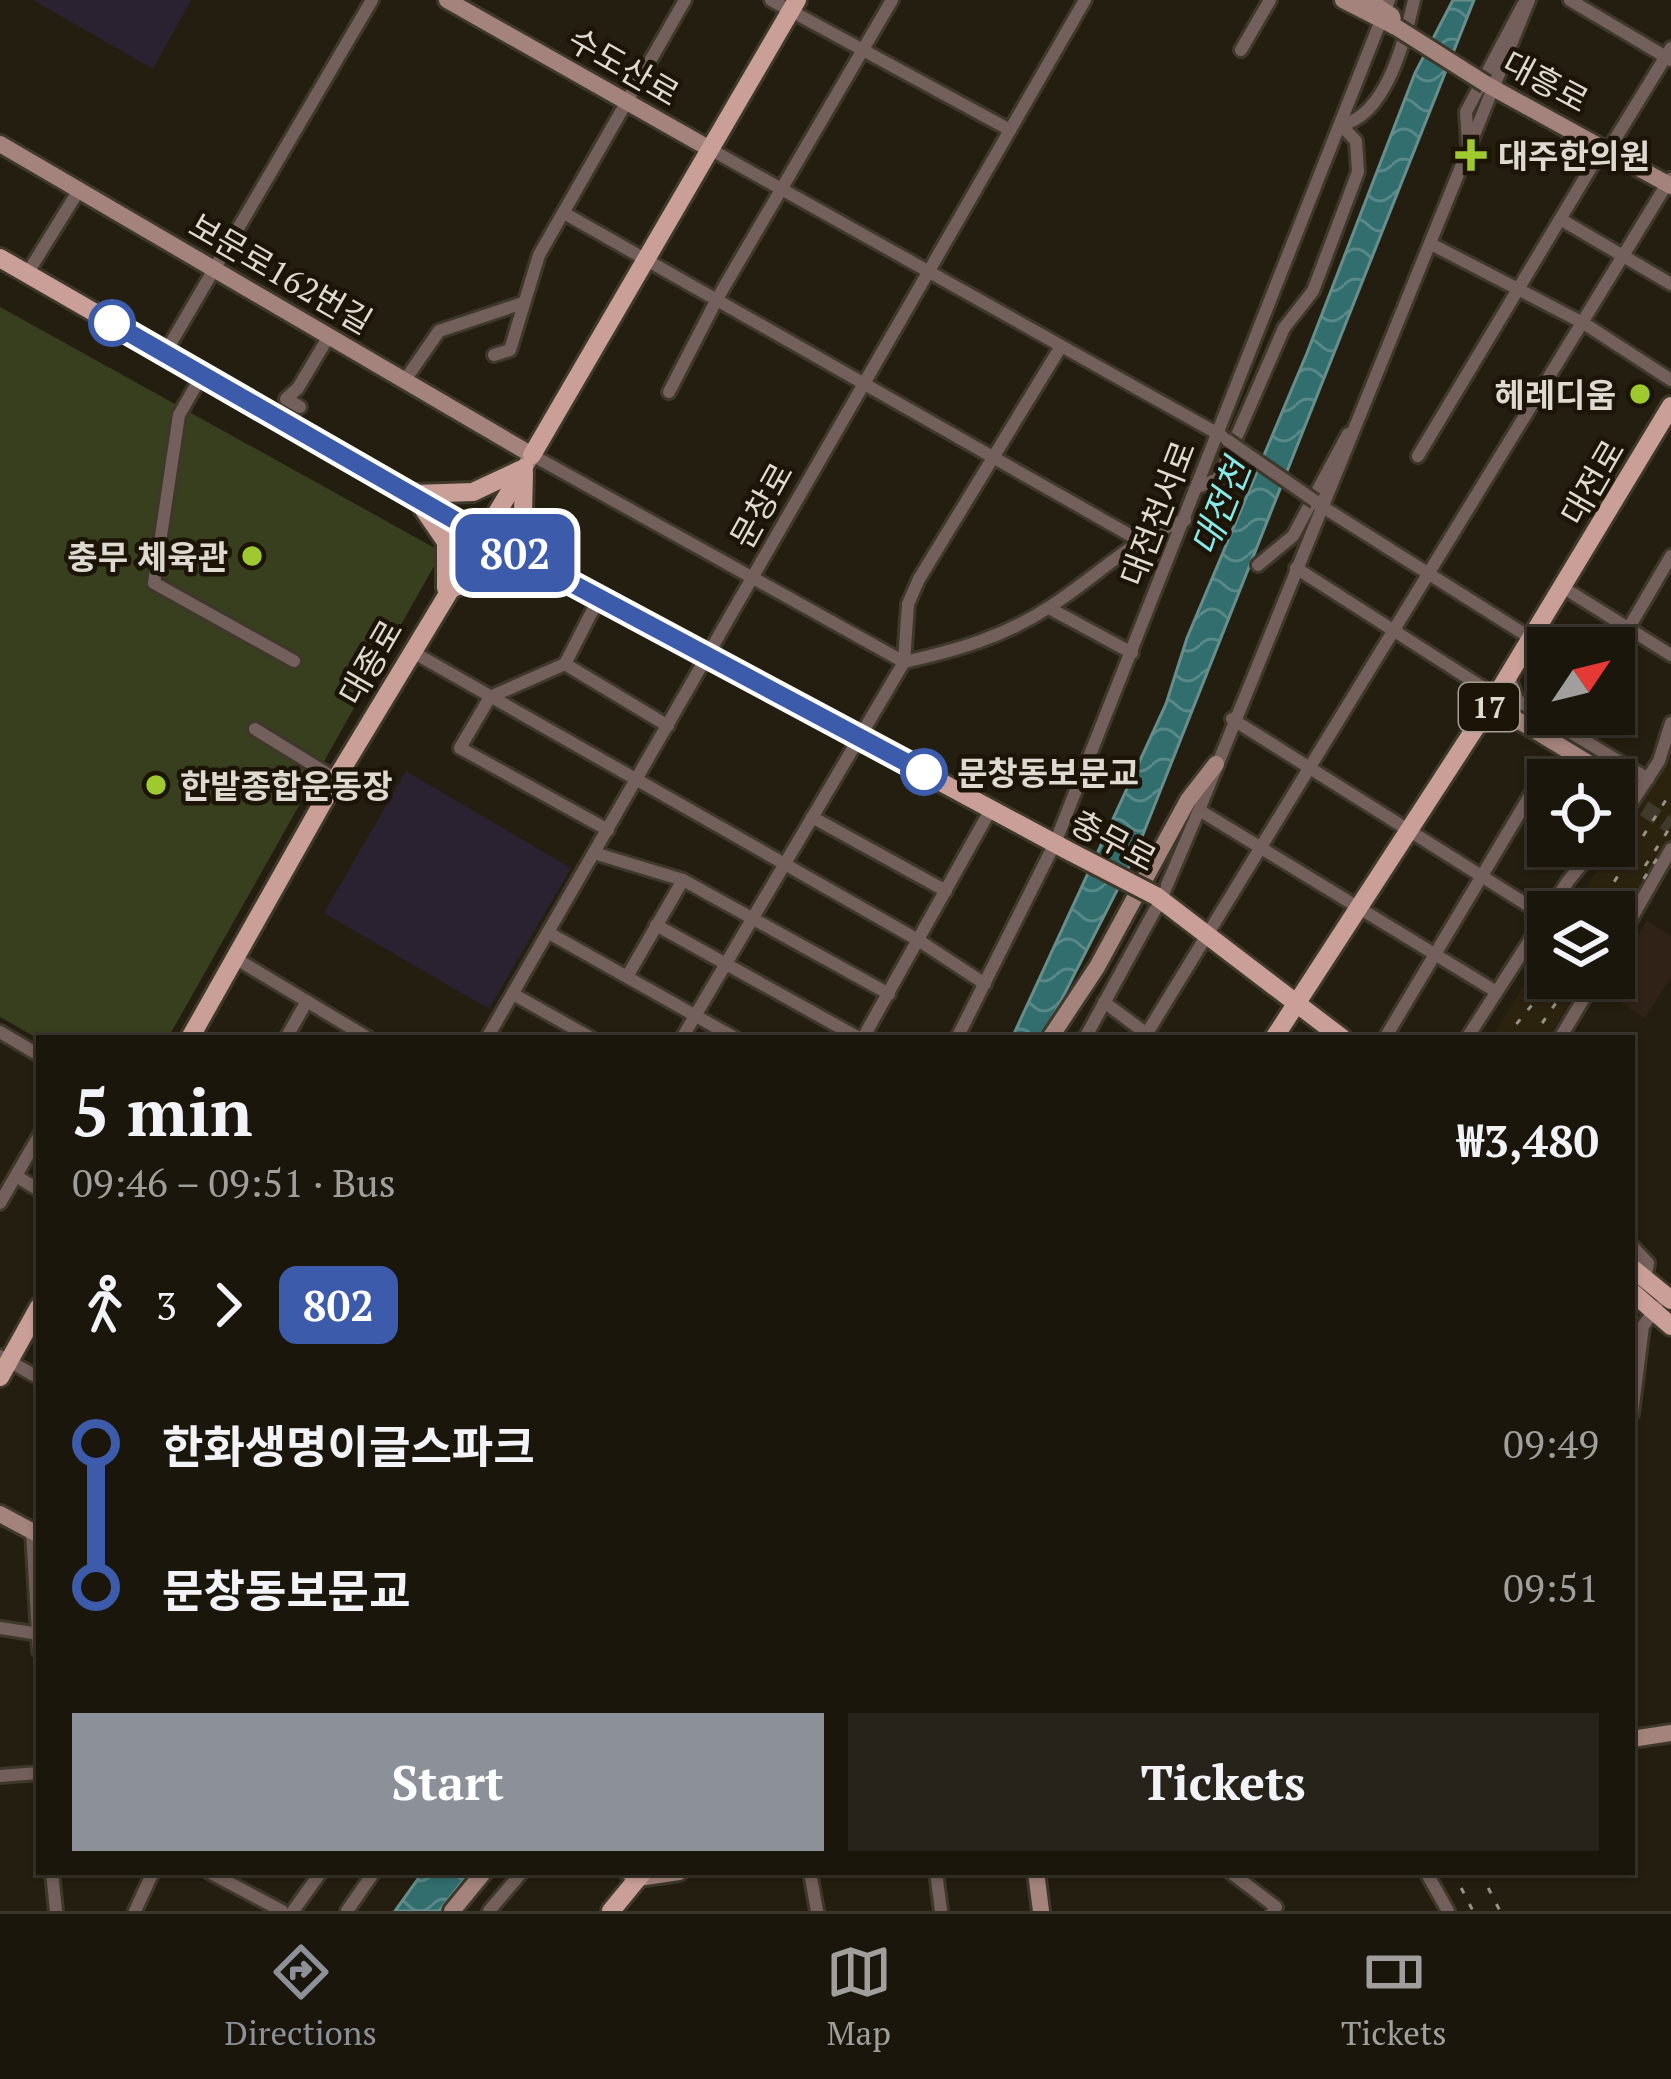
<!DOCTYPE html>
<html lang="en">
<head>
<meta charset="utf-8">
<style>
  :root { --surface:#1b160c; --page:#28231a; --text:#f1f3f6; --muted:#a09f9d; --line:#39352d; --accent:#8c9099 }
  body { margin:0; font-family:"PT Serif","Noto Sans KR",serif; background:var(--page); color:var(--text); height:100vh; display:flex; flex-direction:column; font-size:45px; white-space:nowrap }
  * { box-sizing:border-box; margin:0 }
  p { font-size:39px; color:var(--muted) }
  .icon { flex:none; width:66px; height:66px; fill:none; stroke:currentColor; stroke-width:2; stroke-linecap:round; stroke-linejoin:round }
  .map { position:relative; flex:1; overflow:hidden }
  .drawer { position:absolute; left:36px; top:1035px; width:1599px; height:840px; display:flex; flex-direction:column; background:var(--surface); border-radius:0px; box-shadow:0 3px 9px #0004,0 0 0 3px var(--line) }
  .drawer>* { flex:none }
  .badge { padding:0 24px; border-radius:18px; font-size:42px; line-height:78px }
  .needle { width:78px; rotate:55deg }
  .buttons { position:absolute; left:1527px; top:627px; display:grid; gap:24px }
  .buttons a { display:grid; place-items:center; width:108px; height:108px; border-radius:0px; background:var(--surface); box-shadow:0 3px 9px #0004,0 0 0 3px var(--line); font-size:60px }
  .map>.badge { position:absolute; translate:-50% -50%; box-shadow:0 0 0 6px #fff }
  .legs { display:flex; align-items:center; gap:18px; height:132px; padding:0 36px; font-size:39px }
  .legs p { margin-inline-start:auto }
  .headline { display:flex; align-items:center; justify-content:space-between; height:204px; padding:0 36px }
  h1 { font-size:66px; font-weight:700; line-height:90px }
  .primary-button { display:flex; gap:24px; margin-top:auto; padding:24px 36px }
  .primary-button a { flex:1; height:138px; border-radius:0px; background:var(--accent); color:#fff; font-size:48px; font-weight:700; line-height:138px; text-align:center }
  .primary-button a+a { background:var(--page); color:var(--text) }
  ul { padding:0 36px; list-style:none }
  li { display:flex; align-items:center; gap:42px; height:144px; font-size:45px }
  li i { display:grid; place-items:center; width:18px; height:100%; margin:0 15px; background:currentColor }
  li i::after { content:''; width:30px; height:30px; margin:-15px; border:9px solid; border-radius:50%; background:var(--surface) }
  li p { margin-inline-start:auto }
  li:first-child i { background:linear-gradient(#0000 50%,currentColor 0) }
  li:last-child i { background:linear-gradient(currentColor 50%,#0000 0) }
  .tabs { display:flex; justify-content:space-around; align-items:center; height:168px; border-top:3px solid var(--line); background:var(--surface); font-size:33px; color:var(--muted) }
  .tabs a { display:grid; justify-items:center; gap:6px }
  .tabs .on { color:var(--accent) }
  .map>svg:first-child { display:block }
</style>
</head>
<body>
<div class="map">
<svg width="1671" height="1911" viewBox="0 0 1671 1911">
  <defs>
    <pattern id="water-waves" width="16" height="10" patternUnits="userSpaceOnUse" patternTransform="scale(3)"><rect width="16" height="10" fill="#336e6f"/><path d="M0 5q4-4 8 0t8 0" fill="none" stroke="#5a8989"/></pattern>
  </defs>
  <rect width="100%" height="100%" fill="#241e10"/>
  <!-- commercial -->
  <polygon fill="#312217" points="1647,921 1671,936 1671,977 1645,1018 1602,991"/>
  <!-- education -->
  <g fill="#2a2231">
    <polygon points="33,0 191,0 153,69"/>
    <polygon points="406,771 571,868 489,1009 324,913"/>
  </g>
  <!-- built -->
  <g fill="#2c230f">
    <polygon points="1671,755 1671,843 1614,933 1614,912 1571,912"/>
    <polygon points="1548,947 1548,978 1586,978 1547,1038 1491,1038"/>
  </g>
  <!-- pitch -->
  <polygon fill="#383f1e" points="0,307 442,552 168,1038 39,1039 0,1017"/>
  <!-- water -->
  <g fill="url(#water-waves)" stroke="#668e8c" stroke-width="3">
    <polygon points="1453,0 1474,0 1134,857 1042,1038 1012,1038 1166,704 1187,638 1307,353 1415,73"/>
    <polygon points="423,1872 470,1872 439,1911 395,1911"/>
  </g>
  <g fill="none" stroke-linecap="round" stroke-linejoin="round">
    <!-- secondary-tunnel -->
    <polyline stroke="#403a2d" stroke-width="16" stroke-dasharray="16 8" stroke-linecap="butt" points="1624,795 1671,826"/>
    <!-- street casing -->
    <g stroke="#3e382b" stroke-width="18">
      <g id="street">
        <polyline points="771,0 1010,130"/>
        <polyline points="1570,0 1671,60"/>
        <polyline points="1241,50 1270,0"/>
        <polyline points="1468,144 1466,112 1523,5"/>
        <polyline points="710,149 1222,436"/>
        <polyline points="1609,149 1671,48"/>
        <polyline points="564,213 1142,542"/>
        <polyline points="1560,219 1671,284"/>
        <polyline points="1433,245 1585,324 1671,380"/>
        <polyline points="27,274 79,190"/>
        <polyline points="165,353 372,0"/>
        <polyline points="494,355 510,350 539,255 685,0"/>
        <polyline points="202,375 179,415 154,583 294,661"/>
        <polyline points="405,380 439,331 520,304"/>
        <polyline points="669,392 717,299 892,0"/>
        <polyline points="300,407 286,399 298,388 329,336"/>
        <path d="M 532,455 L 904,662 C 958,650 1004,637 1051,606 C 1095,578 1135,536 1185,520"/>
        <polyline points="1418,456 1604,146"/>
        <path d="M 1198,487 L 1218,479 L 1284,328 L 1313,291 L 1358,172 L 1356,141 L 1341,125 C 1386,116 1405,40 1414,0"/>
        <polyline points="1315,502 1532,639"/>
        <polyline points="1258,565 1293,536 1348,434"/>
        <polyline points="1296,568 1496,696"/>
        <polyline points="1564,588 1671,655"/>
        <polyline points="1049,608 1132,653"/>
        <polyline points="411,651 918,940 985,984"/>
        <polyline points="1614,653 1671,556"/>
        <polyline points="565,664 490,697 460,748 608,830"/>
        <polyline points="565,664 668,726"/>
        <polyline points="565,664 599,598"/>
        <polyline points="1509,676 1517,700 1648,779"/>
        <polyline points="1232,719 1545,916"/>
        <polyline points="255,729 336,779"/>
        <polyline points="1567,731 1578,714"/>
        <polyline points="1199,810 1495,991"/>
        <polyline points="812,817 946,891"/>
        <polyline points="1614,830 1659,761 1671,723"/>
        <polyline points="594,853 683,880 889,994"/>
        <polyline points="656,925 859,1038"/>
        <polyline points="549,933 735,1038"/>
        <polyline points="1614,949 1671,849"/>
        <polyline points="235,958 368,1038"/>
        <polyline points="628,975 683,880"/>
        <polyline points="513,994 591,1038"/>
        <polyline points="1104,1002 1151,1037"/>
        <polyline points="0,1032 39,1055"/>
        <polyline points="286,1038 307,1001"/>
        <polyline points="487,1038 1085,0"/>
        <polyline points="682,1038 904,662 908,604 919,579 1060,348"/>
        <polyline points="863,1038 991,809"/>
        <polyline points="957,1038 1055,843 1389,0"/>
        <polyline points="1085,1038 1161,899 1199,810 1529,0"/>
        <polyline points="1144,1038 1670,179"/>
        <polyline points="1385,1038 1547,767 1567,780"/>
        <polyline points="1467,1038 1568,881 1597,846"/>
        <polyline points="1560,1038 1596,978"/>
        <polyline points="16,1176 39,1190"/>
        <polyline points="0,1203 39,1136"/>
        <polyline points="1632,1246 1648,1263 1645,1279"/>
        <polyline points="0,1356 39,1378"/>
        <polyline points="1632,1414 1643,1326 1657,1307"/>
        <polyline points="32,1531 39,1651"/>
        <polyline points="0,1628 39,1634"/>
        <polyline points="0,1776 39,1773"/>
        <polyline points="52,1872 56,1911"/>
        <polyline points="209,1872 282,1911"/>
        <polyline points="810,1872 817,1911"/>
        <polyline points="936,1872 941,1911"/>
        <polyline points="1230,1872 1276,1907 1273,1911"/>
        <polyline points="1426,1872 1448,1911"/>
        <polyline points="135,1911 153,1872"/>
        <polyline points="293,1911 321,1872"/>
        <polyline points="347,1911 374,1872"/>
        <polyline points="489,1911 522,1872"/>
      </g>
    </g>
    <!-- secondary casing -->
    <g stroke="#3e382b" stroke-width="22">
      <g id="secondary">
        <polyline points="447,0 710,149"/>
        <polyline points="1343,0 1396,27"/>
        <polyline points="1368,0 1392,16 1394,26"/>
        <polyline points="1486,84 1671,186"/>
        <polyline points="0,144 532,455 526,465"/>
        <polyline points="1491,704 1628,787"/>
        <polyline points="1050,1038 1097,967 1188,800 1216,764"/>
        <polyline points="0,1514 39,1535"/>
        <polyline points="1632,1739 1671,1733"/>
        <polyline points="628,1872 638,1878 679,1872"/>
        <polyline points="1036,1872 1041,1911"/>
        <polyline points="452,1911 484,1872"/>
      </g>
    </g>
    <!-- primary casing -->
    <g stroke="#3e382b" stroke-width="24">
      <g id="primary">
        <polyline points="0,258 463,525 1067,850"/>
        <polyline points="532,455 797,0"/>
        <polyline points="524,473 523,514 552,570"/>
        <polyline points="415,494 473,492 520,470"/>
        <polyline points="424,510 446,542 446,588"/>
        <polyline points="450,589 496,571 539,572"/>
        <polyline points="1156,896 1342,1038"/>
        <polyline points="190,1038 336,779 524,468"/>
        <polyline points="1274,1038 1496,696 1671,406"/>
        <polyline points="1632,1268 1671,1300"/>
        <polyline points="1632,1292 1671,1326"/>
        <polyline points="0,1377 39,1307"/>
        <polyline points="611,1911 643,1872"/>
      </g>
    </g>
    <!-- street -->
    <use href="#street" stroke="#735f5b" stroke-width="12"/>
    <!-- secondary -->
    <use href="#secondary" stroke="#a4837c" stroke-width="16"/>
    <!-- primary -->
    <use href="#primary" stroke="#ca9f97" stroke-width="18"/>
    <!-- rail -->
    <g stroke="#979287" stroke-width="3" stroke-dasharray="6 12" stroke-linecap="butt">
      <polyline points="1645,866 1671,826"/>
      <polyline points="1595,912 1671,792"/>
      <polyline points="1614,924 1660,854"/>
      <polyline points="1505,1038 1554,978"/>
      <polyline points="1532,1038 1573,978"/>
      <polyline points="1453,1872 1473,1911"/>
      <polyline points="1480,1872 1500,1911"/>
    </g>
    <!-- street-bridge casing -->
    <g stroke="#3e382b" stroke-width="18" stroke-linecap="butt">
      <polyline id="street-bridge" points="1227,440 1315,501"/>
    </g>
    <!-- secondary-bridge casing -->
    <g stroke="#3e382b" stroke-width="22" stroke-linecap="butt">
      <polyline id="secondary-bridge" points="1396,27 1486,84"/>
    </g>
    <!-- primary-bridge casing -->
    <g stroke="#3e382b" stroke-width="24" stroke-linecap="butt">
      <polyline id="primary-bridge" points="1067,850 1156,896"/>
    </g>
    <!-- street-bridge -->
    <use href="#street-bridge" stroke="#735f5b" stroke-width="12"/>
    <!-- secondary-bridge -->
    <use href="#secondary-bridge" stroke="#a4837c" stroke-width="16"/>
    <!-- primary-bridge -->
    <use href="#primary-bridge" stroke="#ca9f97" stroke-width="18"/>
  </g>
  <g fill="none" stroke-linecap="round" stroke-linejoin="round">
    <!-- line-1 casing -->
    <g stroke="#fff" stroke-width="27">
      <polyline id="line-1" points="112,323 463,525 924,772"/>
    </g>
    <!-- line-1 -->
    <use href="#line-1" stroke="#3d5bab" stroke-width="18"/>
  </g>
  <!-- markers -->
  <g fill="#9eca2f" stroke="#1b1407" stroke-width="4.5">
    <path d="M1465 137h12v12h12v12h-12v12h-12v-12h-12v-12h12z"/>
    <circle cx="1640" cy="394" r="12"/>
    <circle cx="252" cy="556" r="12"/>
    <circle cx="156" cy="785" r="12"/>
  </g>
  <g fill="#fff" stroke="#3d5bab" stroke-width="6">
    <circle cx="112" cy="323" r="21"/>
    <circle cx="924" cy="772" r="21"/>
  </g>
  <g text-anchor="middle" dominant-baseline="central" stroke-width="9" stroke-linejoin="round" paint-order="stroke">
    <!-- shield labels -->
    <rect fill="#1b1407" stroke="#a49f94" stroke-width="3" x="1459" y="683" width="60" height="48" rx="9"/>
    <g font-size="30" font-weight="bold" fill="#dedad1">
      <text x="1489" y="707">17</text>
    </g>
    <!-- street labels -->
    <g font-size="33" fill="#dedad1" stroke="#1b1407">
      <text transform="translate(624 66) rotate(30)">수도산로</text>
      <text transform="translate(1546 81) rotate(28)">대흥로</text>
      <text transform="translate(281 273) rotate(30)">보문로162번길</text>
      <text transform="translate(1592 482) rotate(-60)">대전로</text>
      <text transform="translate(761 505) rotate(-61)">문창로</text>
      <text transform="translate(1157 513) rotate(-69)">대전천서로</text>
      <text transform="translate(370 662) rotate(-60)">대종로</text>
      <text transform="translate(1114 840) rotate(28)">충무로</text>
    </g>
    <!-- poi labels -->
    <g font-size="33" font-weight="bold" fill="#dedad1" stroke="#1b1407" text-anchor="start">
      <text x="1498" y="155">대주한의원</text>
      <text x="1616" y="394" text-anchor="end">헤레디움</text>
      <text x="228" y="556" text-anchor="end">충무 체육관</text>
      <text x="180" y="785">한밭종합운동장</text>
    </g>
    <!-- stop labels -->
    <g font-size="33" font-weight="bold" fill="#dedad1" stroke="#1b1407" text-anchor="start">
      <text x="957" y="772">문창동보문교</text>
    </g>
    <!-- water labels -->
    <g font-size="36" font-style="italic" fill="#88e9e9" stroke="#1b1407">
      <text transform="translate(1220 507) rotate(-68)">대전천</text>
    </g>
  </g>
</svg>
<div class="buttons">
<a><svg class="needle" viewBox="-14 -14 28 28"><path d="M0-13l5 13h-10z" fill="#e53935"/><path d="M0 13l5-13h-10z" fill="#a09f9d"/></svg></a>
<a><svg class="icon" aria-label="locate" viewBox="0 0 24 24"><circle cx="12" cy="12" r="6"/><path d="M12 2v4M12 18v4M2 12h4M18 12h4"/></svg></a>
<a><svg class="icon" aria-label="layers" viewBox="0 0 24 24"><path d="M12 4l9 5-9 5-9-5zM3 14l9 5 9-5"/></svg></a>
</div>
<b class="badge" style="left:515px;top:553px;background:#3d5bab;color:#fff">802</b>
<section class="drawer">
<div class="headline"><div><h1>5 min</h1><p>09:46 – 09:51 · Bus</p></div><b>₩3,480</b></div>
<div class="legs"><svg class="icon" aria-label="walk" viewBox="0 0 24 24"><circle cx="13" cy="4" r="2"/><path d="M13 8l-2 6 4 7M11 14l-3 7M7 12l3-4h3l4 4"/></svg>3<svg class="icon" aria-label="forward" viewBox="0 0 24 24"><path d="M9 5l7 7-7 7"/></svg><b class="badge" style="background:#3d5bab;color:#fff">802</b></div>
<ul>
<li><i style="color:#3d5bab"></i><b>한화생명이글스파크</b><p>09:49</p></li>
<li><i style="color:#3d5bab"></i><b>문창동보문교</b><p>09:51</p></li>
</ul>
<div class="primary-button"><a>Start</a><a>Tickets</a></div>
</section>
</div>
<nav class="tabs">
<a class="on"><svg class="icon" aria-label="directions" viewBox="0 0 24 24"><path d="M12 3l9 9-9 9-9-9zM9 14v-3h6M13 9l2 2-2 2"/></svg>Directions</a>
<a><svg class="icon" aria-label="map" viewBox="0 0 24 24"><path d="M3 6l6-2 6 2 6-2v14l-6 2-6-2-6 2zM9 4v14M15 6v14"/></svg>Map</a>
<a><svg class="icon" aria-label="tickets" viewBox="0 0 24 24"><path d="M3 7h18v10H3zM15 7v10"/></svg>Tickets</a>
</nav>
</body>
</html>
